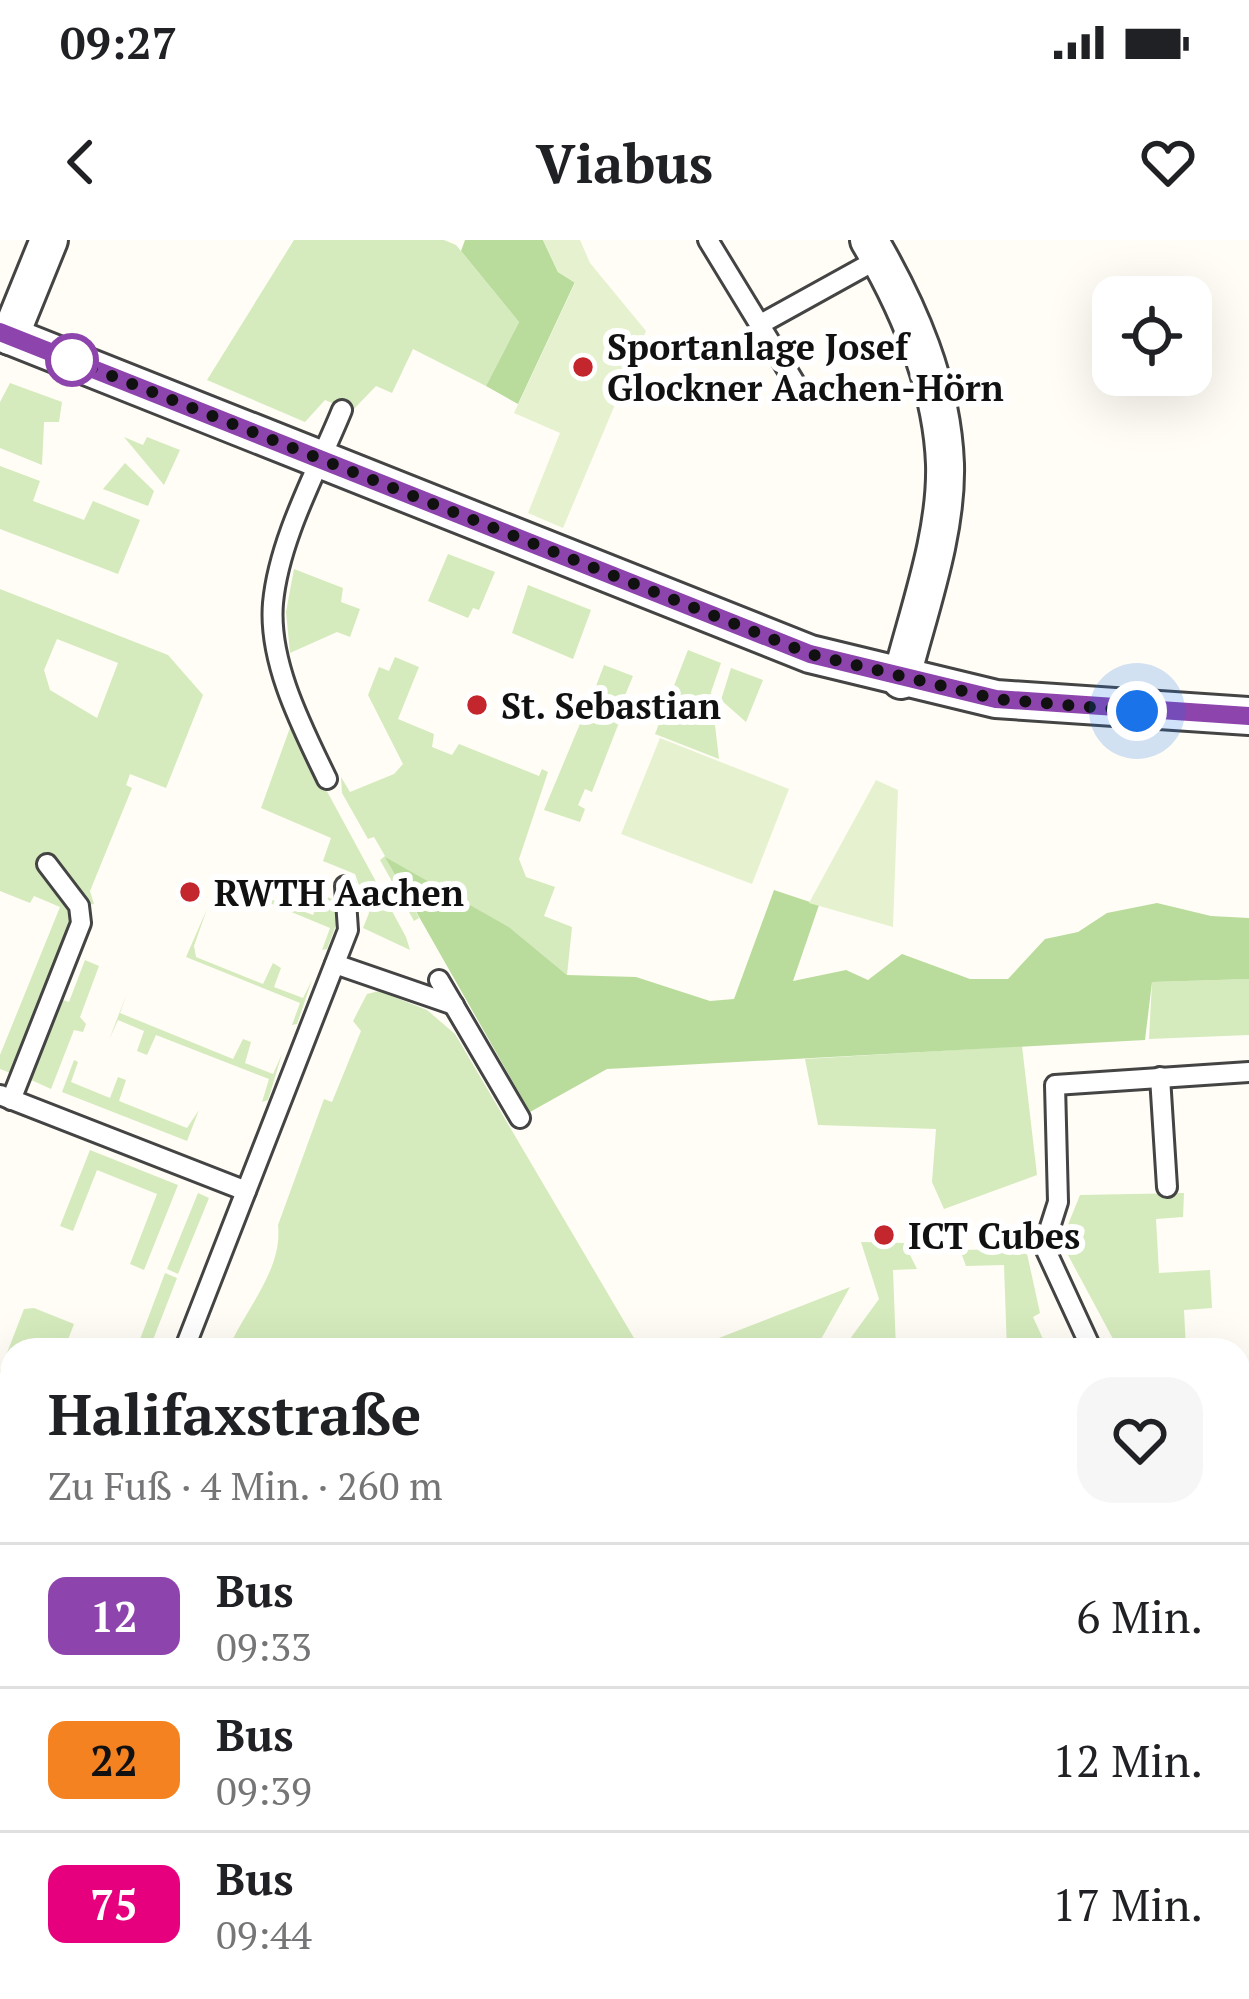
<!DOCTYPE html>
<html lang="de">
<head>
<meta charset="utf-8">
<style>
  :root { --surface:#fff; --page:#f6f6f6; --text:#202124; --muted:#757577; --line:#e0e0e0 }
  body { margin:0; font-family:"PT Serif",serif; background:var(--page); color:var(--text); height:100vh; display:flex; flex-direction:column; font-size:45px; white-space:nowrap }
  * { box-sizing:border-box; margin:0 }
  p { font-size:39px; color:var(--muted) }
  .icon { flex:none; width:66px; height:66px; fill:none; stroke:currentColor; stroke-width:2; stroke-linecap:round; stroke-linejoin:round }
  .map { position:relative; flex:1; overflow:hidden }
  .details { position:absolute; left:0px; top:1098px; width:1251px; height:663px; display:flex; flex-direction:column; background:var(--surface); border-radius:36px 36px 0 0; box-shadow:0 12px 48px #0002 }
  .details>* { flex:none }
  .badge { padding:0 24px; border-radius:18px; font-size:42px; line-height:78px }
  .fabs { position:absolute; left:1092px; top:36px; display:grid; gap:24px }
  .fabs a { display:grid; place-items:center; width:120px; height:120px; border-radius:24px; background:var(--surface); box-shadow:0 12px 48px #0002; font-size:60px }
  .you { position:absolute; width:60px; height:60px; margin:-30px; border:9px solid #fff; border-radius:50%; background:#1a73e8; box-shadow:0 0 0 18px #1a73e833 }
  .map>.badge { position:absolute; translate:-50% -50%; box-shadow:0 0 0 6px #fff }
  .round { display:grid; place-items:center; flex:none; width:126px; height:126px; border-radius:36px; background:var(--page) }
  .summary { display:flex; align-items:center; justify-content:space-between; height:204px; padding:0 48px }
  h1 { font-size:57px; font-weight:700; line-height:90px }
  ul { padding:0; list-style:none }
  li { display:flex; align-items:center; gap:36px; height:144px; padding:0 48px; border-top:3px solid var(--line) }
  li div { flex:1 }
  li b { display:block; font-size:45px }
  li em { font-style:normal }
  li .badge { min-width:132px; font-weight:700; text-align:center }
  .status { display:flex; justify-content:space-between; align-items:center; height:84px; padding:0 60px; background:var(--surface); direction:ltr }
  .status svg { height:33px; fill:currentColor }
  header { display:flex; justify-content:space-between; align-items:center; height:156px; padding:0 48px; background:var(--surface); font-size:54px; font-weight:700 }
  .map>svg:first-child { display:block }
</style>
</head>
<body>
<div class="status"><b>09:27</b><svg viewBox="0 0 49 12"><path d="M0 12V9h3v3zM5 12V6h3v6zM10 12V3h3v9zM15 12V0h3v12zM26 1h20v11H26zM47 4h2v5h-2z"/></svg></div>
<header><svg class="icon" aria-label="back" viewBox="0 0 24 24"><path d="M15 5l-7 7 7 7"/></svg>Viabus<svg class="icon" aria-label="heart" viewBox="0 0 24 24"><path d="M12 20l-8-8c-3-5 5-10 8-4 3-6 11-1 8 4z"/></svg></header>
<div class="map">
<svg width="1249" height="1759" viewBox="0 0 1249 1759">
  <rect width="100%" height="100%" fill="#fffdf5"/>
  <!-- green -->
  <g fill="#d5ebbd" fill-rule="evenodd">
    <polygon points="294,0 444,0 456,5 519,82 486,146 413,109 392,153 376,146 352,171 325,160 305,182 207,140"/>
    <polygon points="10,143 62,162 59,182 44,182 42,225 0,208 0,162"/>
    <polygon points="124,197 143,205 147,197 180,210 164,245"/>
    <polygon points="125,223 154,251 148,266 103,249"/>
    <polygon points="0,226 40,241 33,261 84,280 93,261 140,280 118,334 0,289"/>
    <polygon points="448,314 495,332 479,370 473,368 468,378 428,361"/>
    <polygon points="294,329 343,348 341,362 360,369 350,397 337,392 290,413 286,372"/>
    <polygon points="528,345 591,370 573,419 512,393"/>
    <path d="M 0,349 L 168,415 L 203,455 L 166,548 L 130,534 L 126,545 L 132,548 L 90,651 L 94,664 L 67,668 L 76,673 L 13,834 L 0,829 L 0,815 L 60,667 L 34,656 L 30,663 L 0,651 ZM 57,399 L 118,423 L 97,478 L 50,450 L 44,430 Z"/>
    <polygon points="688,410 721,423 711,452 719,519 655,494"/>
    <polygon points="395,417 419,427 398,479 434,494 432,507 452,515 459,504 539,536 542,529 548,532 519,619 526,637 555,647 544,676 572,687 567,735 509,687 387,619 419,678 414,681 380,620 385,616 374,597 368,599 342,553 341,537 350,552 394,534 403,524 368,455 379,427 389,431"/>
    <polygon points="604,425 633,436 621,465 593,454"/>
    <polygon points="731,428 763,440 746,482 721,460"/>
    <polygon points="587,467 620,480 592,552 585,549 578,565 585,569 580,582 544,570"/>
    <polygon points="291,485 406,697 410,710 363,688 369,673 355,634 323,621 331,598 261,568"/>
    <polygon points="222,641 313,675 322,655 335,660 339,677 327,709 322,710 330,688 226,645 216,667 209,664"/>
    <polygon points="207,669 194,706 196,717 263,744 273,723 281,728 274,747 303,758 312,740 297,784 292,785 300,763 186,717"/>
    <polygon points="85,720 99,726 80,777 86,784 83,792 74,790 51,849 29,839 60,759 69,762"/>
    <polygon points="1249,739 1249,795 1149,799 1152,742"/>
    <path d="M 379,751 L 427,770 L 455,794 L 641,1110 L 228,1110 C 244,1070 283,1031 278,985 L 324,859 L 332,862 L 361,791 L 353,781 L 367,754 Z"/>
    <polygon points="127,753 120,773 233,819 243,799 251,802 245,823 273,834 282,814 268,860 262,862 269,839 156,795 147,815 137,811 144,791 118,780 109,800"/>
    <polygon points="1022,806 1037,935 944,969 932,942 936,889 818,885 805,819"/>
    <polygon points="74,820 78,822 71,842 110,858 118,837 126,840 119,861 187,888 199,870 187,901 62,852"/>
    <polygon points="90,910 178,945 144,1030 130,1024 157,954 97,930 73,991 60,986"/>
    <polygon points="198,953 209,958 178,1034 167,1029"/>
    <polygon points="1184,953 1183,977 1156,979 1159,1033 1210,1030 1212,1068 1184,1070 1186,1110 1119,1110 1061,1002 1080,955"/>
    <polygon points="861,1002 904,1003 917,1029 893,1030 896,1110 842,1110 879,1059"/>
    <polygon points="1026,1009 1040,1073 1033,1077 1048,1110 1007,1110 1004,1025 966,1026 960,1010"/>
    <polygon points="165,1033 177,1038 149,1110 136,1110"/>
    <polygon points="850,1047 815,1110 688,1110"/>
    <polygon points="34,1068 74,1084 64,1110 12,1110 12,1182 0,1178 0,1131 24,1069"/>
    <polygon points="1249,1174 1249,1560 1239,1561 1239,1175"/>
  </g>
  <!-- forest -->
  <g fill="#b9dc9c">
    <polygon points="465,0 543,0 558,32 575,42 518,164 486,146 519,82 461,11"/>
    <polygon points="385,617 509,687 567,735 636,737 710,761 734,759 774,650 819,665 793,741 846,730 868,740 902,714 970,739 1008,739 1045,699 1078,692 1107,673 1157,663 1211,676 1249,678 1249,739 1152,742 1145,800 607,829 530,872"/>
  </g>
  <!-- pitch -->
  <g fill="#e6f2cf">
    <polygon points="543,0 580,0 590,23 646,91 563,288 528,273 560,193 514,173 575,43 558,32"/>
    <polygon points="660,498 789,549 752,644 621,594"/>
    <polygon points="876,540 898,550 893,687 809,663"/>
  </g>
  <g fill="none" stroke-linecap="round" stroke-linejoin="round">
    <!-- lane casing -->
    <g stroke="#444" stroke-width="24">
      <g id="lane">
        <polyline points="708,0 800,151"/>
        <polyline points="759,85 880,18"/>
        <path d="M 327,539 C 302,487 268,422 273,363 C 279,298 318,229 342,170"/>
        <polyline points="335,724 454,765"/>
        <polyline points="439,740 520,878"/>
        <polyline points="1160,837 1167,947"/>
        <polyline points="0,855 246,951"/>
        <polyline points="11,860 81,683 79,666 47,624"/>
        <polyline points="184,1110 348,690 345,646"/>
        <polyline points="1092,1110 1044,1006 1058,962 1055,845 1249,832"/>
        <polyline points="993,1749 1026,1759"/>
      </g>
    </g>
    <!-- street casing -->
    <g stroke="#444" stroke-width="42">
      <g id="street">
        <path d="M 869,0 C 909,68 942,144 945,224 C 947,295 918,372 901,440"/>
        <polyline points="0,92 810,414 996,459 1249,476"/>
        <polyline points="10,96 49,0"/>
        <polyline points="1239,1158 1249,1157"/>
        <polyline points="0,1691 12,1702"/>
        <polyline points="68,1749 78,1759"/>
        <polyline points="839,1749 853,1759"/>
      </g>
    </g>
    <!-- secondary casing -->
    <g stroke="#333" stroke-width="54">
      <g id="secondary">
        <polyline points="0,1269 12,1278"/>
        <polyline points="1239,1602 1249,1601"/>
      </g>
    </g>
    <!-- lane -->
    <use href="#lane" stroke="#fff" stroke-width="18"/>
    <!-- street -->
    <use href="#street" stroke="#fff" stroke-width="36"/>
    <!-- secondary -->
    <use href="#secondary" stroke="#fff6b0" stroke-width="48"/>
  </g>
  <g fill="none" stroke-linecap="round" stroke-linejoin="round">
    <!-- line casing -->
    <g stroke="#fff" stroke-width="27">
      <polyline id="line" points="0,92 810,414 996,459 1249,476"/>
    </g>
    <!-- line -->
    <use href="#line" stroke="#8e44ad" stroke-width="18"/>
    <!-- walk -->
    <polyline stroke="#111" stroke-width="12" stroke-dasharray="0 21.6" points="72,120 810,414 996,459 1137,471"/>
  </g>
  <!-- markers -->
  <circle fill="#fff" stroke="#8e44ad" stroke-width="6" cx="72" cy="120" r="24"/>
  <g fill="#c4262e" stroke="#fff" stroke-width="4.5">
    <circle cx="583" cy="127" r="12"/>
    <circle cx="477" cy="465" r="12"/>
    <circle cx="190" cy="652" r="12"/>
    <circle cx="884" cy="995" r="12"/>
  </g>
  <g text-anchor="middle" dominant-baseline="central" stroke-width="12" stroke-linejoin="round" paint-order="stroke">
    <!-- poi labels -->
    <g font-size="36" font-weight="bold" fill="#111" stroke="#fff" text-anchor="start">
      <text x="607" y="106">Sportanlage Josef<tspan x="607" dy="41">Glockner Aachen-Hörn</tspan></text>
      <text x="501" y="465">St. Sebastian</text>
      <text x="214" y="652">RWTH Aachen</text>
      <text x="908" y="995">ICT Cubes</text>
    </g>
  </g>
</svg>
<div class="fabs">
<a><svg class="icon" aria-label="locate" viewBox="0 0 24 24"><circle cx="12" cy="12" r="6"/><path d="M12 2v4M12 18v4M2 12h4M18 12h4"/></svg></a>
</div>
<div class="you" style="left:1137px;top:471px"></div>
<section class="details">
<div class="summary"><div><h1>Halifaxstraße</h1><p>Zu Fuß · 4 Min. · 260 m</p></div><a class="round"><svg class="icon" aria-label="heart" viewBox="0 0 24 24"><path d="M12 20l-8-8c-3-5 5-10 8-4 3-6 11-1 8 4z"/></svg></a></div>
<ul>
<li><span class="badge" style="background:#8e44ad;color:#fff">12</span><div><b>Bus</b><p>09:33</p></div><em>6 Min.</em></li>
<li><span class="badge" style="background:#f58220;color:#111">22</span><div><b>Bus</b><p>09:39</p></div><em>12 Min.</em></li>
<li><span class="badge" style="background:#e6007e;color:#fff">75</span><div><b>Bus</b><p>09:44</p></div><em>17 Min.</em></li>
</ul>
</section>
</div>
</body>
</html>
